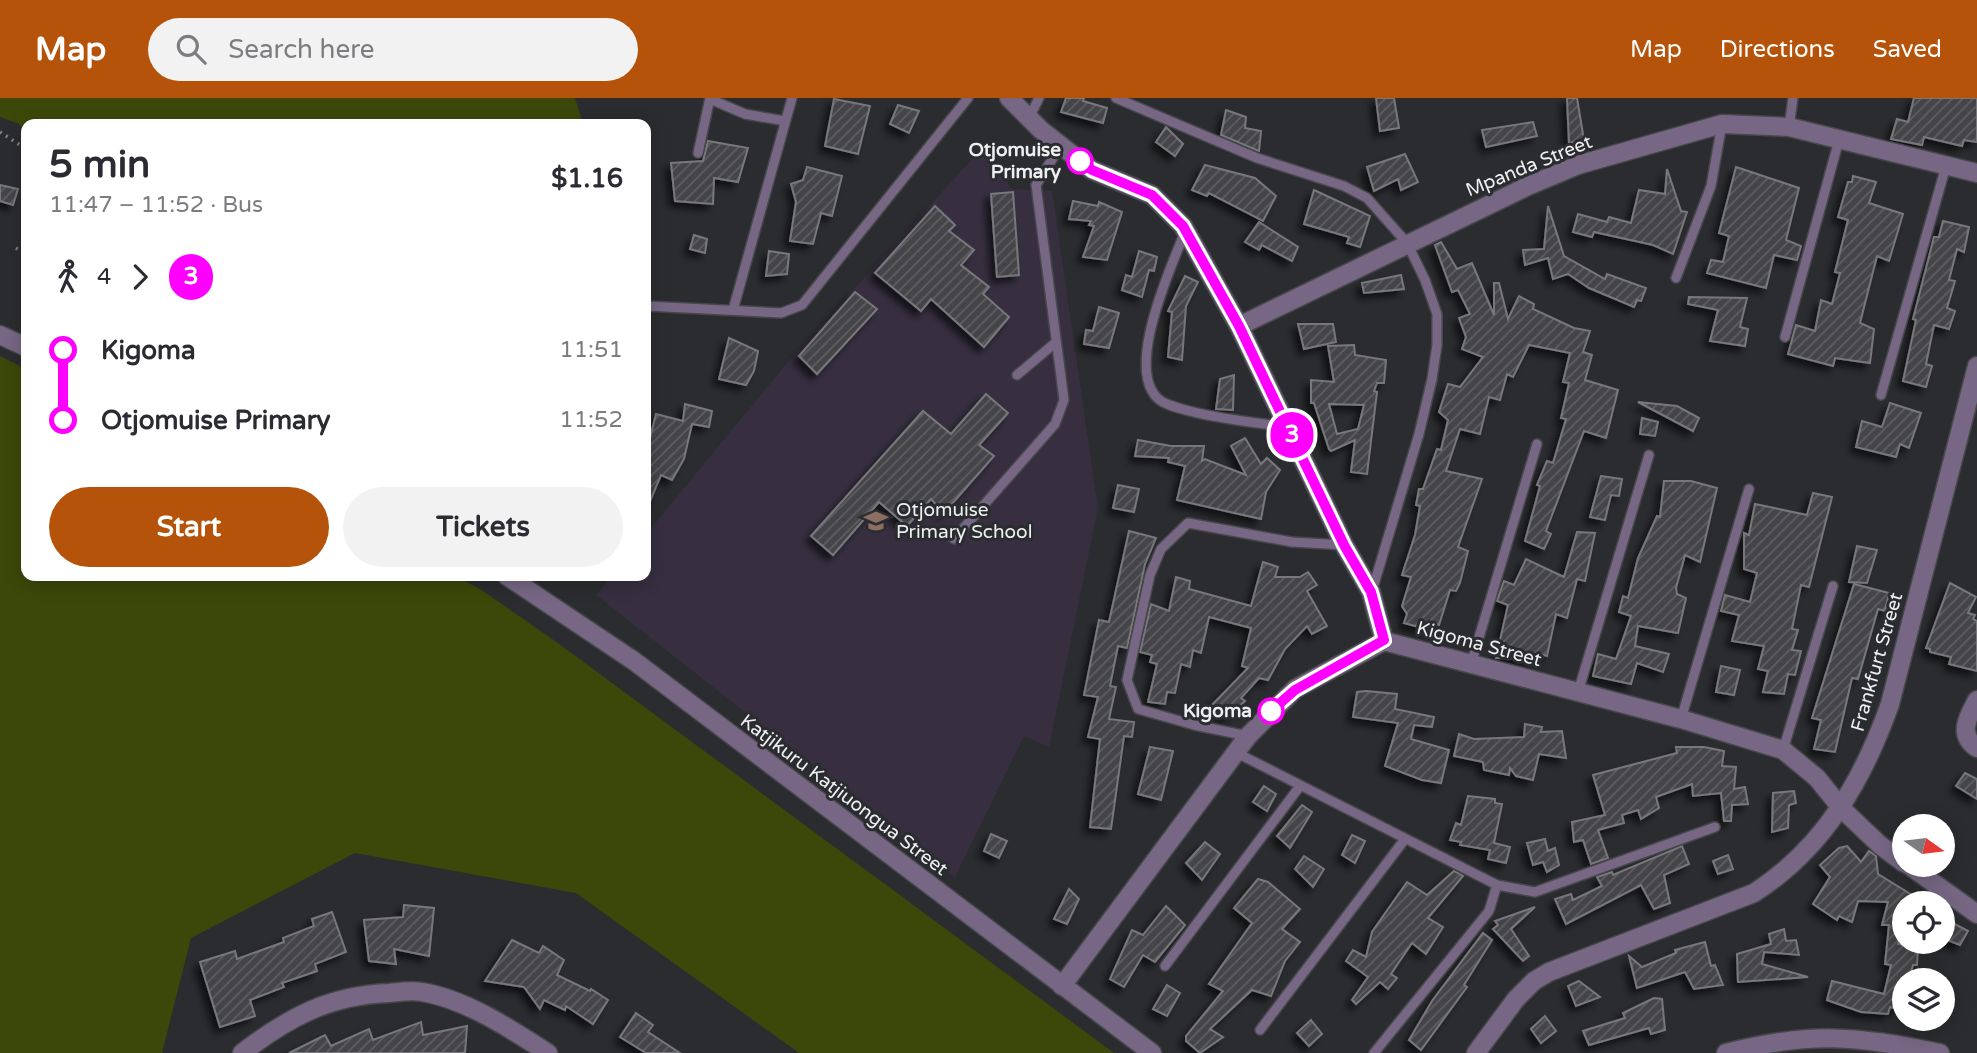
<!DOCTYPE html>
<html lang="en">
<head>
<meta charset="utf-8">
<style>
  :root { --surface:#fff; --page:#f2f2f3; --text:#2b2b33; --muted:#7c7c81; --accent:#b45309 }
  body { margin:0; font-family:"Varela Round",sans-serif; background:var(--page); color:var(--text); height:100vh; display:flex; flex-direction:column; font-size:26px; white-space:nowrap }
  * { box-sizing:border-box; margin:0 }
  p { font-size:23px; color:var(--muted) }
  .icon { flex:none; width:38px; height:38px; fill:none; stroke:currentColor; stroke-width:2; stroke-linecap:round; stroke-linejoin:round }
  .map { position:relative; flex:1; overflow:hidden }
  .drawer { position:absolute; left:21px; top:21px; width:630px; height:462px; display:flex; flex-direction:column; background:var(--surface); border-radius:14px; box-shadow:0 4px 18px #0003 }
  .drawer>* { flex:none }
  .badge { padding:0 14px; border-radius:23px; font-size:24px; line-height:46px }
  .needle { width:46px; rotate:104deg }
  .buttons { position:absolute; left:1892px; top:716px; display:grid; gap:14px }
  .buttons a { display:grid; place-items:center; width:63px; height:63px; border-radius:50%; background:var(--surface); box-shadow:0 4px 18px #0003; font-size:35px }
  .map>.badge { position:absolute; translate:-50% -50%; box-shadow:0 0 0 4px #fff }
  .legs { display:flex; align-items:center; gap:10px; height:77px; padding:0 28px; font-size:23px }
  .legs p { margin-inline-start:auto }
  .summary { display:flex; align-items:center; justify-content:space-between; height:119px; padding:0 28px }
  h1 { font-size:38px; font-weight:700; line-height:52px }
  .primary-button { display:flex; gap:14px; margin-top:auto; padding:14px 28px }
  .primary-button a { flex:1; height:80px; border-radius:42px; background:var(--accent); color:#fff; font-size:28px; font-weight:700; line-height:80px; text-align:center }
  .primary-button a+a { background:var(--page); color:var(--text) }
  ul { padding:0 28px; list-style:none }
  li { display:flex; align-items:center; gap:24px; height:70px; font-size:26px }
  li i { display:grid; place-items:center; width:10px; height:100%; margin:0 9px; background:currentColor }
  li i::after { content:''; width:18px; height:18px; margin:-9px; border:5px solid; border-radius:50%; background:var(--surface) }
  li p { margin-inline-start:auto }
  li:first-child i { background:linear-gradient(#0000 50%,currentColor 0) }
  li:last-child i { background:linear-gradient(currentColor 50%,#0000 0) }
  header { display:flex; align-items:center; gap:42px; box-sizing:border-box; height:98px; padding:0 35px; background:var(--accent); color:#fff }
  header strong { font-size:33px }
  nav { display:flex; gap:38px; margin-inline-start:auto; font-size:24px }
  .search { width:490px; height:63px; background:var(--page); display:flex; align-items:center; gap:18px; box-sizing:border-box; padding:0 24px; border-radius:38px; color:var(--muted); font-size:26px }
  .map>svg:first-child { display:block }
</style>
</head>
<body>
<header>
<strong>Map</strong>
<div class="search"><svg class="icon" aria-label="search" viewBox="0 0 24 24"><circle cx="10" cy="10" r="6"/><path d="M15 15l6 6"/></svg>Search here</div>
<nav><a>Map</a><a>Directions</a><a>Saved</a></nav>
</header>
<div class="map">
<svg width="1977" height="955" viewBox="0 0 1977 955">
  <defs>
    <pattern id="building-hatch" width="6" height="6" patternUnits="userSpaceOnUse" patternTransform="scale(1.75)"><rect width="6" height="6" fill="#444448"/><path d="M-1 1l2-2M0 6l6-6M5 7l2-2" fill="none" stroke="#5f5f63"/></pattern>
    <filter id="shadow"><feDropShadow dx="-5.5" dy="5.5" stdDeviation="3.5" flood-color="#0009"/></filter>
  </defs>
  <rect width="100%" height="100%" fill="#2a2c2f"/>
  <!-- education -->
  <polygon fill="#372f40" points="981,51 1003,69 1010,91 1052,93 1098,410 1049,649 1024,638 955,779 596,497 612,478 646,478 646,436 788,264"/>
  <!-- green -->
  <g fill="#3c4809">
    <polygon points="0,0 575,0 583,26 26,26 26,33 19,26 0,19"/>
    <polygon points="0,258 26,271 26,478 455,478 480,491 555,543 1114,955 799,955 576,795 355,755 191,840 162,955 0,955"/>
  </g>
  <!-- building -->
  <g fill="url(#building-hatch)" stroke="#78787c" stroke-width="2" fill-rule="evenodd" filter="url(#shadow)">
    <polygon points="1066,0 1084,0 1083,3 1107,10 1103,25 1061,14"/>
    <polygon points="1376,0 1394,0 1399,30 1380,33"/>
    <polygon points="1567,0 1577,0 1584,42 1569,45"/>
    <polygon points="1914,0 1977,0 1977,44 1964,42 1962,48 1924,39 1922,47 1891,41 1897,21 1908,24"/>
    <polygon points="834,1 870,8 858,56 825,48"/>
    <polygon points="898,7 919,13 909,35 890,26"/>
    <polygon points="1226,12 1246,19 1245,30 1261,33 1259,53 1221,37"/>
    <polygon points="1533,24 1537,38 1486,49 1482,32"/>
    <polygon points="1166,29 1183,46 1175,58 1156,44"/>
    <polygon points="708,43 748,50 738,84 714,80 713,106 675,103 671,65 703,63"/>
    <polygon points="1405,56 1418,84 1401,92 1398,81 1374,93 1367,69"/>
    <polygon points="1205,67 1255,80 1276,98 1263,123 1209,95 1207,98 1192,92"/>
    <polygon points="807,69 842,78 832,118 821,115 813,146 790,143 796,104 791,86 803,82"/>
    <polygon points="1736,69 1799,90 1786,142 1801,148 1797,162 1774,157 1766,190 1707,175 1711,162 1723,164 1729,138 1719,135"/>
    <polygon points="1667,71 1681,113 1687,114 1673,156 1653,147 1594,134 1592,139 1573,134 1578,116 1607,124 1609,119 1631,125 1639,92 1665,96"/>
    <polygon points="1853,78 1876,84 1869,105 1903,116 1889,163 1877,158 1860,225 1874,231 1870,265 1835,260 1833,268 1788,256 1796,227 1815,233 1821,202 1832,206 1840,175 1835,174 1848,122 1838,119 1848,84 1852,84"/>
    <polygon points="0,87 18,91 13,107 0,103"/>
    <polygon points="1314,92 1370,118 1360,149 1347,145 1349,139 1304,126"/>
    <polygon points="1013,94 1019,177 997,179 991,96"/>
    <polygon points="1073,103 1098,108 1099,104 1122,114 1107,162 1083,159 1094,128 1089,127 1091,123 1069,121"/>
    <polygon points="935,108 955,127 949,133 974,152 961,167 989,189 983,196 1009,219 984,249 931,201 921,213 875,175"/>
    <polygon points="1548,108 1564,158 1605,181 1607,176 1646,190 1641,203 1637,202 1634,209 1589,190 1568,176 1553,181 1548,160 1525,167 1523,152 1544,151"/>
    <polygon points="1943,123 1969,129 1964,154 1957,151 1949,182 1955,183 1947,210 1955,213 1949,231 1934,227 1926,266 1932,268 1926,289 1903,283 1916,222 1913,221 1934,139 1939,139"/>
    <polygon points="1259,124 1298,149 1292,163 1262,147 1259,152 1245,144"/>
    <polygon points="694,137 707,141 705,155 690,151"/>
    <polygon points="1441,144 1457,171 1472,165 1494,217 1494,185 1499,185 1508,221 1519,198 1534,206 1533,211 1574,230 1590,233 1583,254 1592,257 1585,282 1618,292 1606,340 1584,333 1546,433 1551,436 1544,451 1525,443 1540,388 1537,387 1547,363 1553,365 1566,321 1561,320 1569,285 1563,284 1570,255 1529,247 1513,279 1507,276 1500,302 1489,299 1480,336 1460,331 1446,373 1482,381 1458,449 1468,453 1460,485 1456,493 1450,492 1439,527 1432,525 1430,532 1404,525 1407,516 1402,508 1411,479 1402,477 1415,437 1420,408 1416,407 1419,391 1423,391 1437,351 1441,352 1448,322 1439,314 1448,286 1460,289 1483,259 1462,251 1466,239 1459,220 1470,216 1458,192 1452,194 1435,147"/>
    <polygon points="769,153 789,156 787,176 766,178"/>
    <polygon points="1139,153 1157,159 1154,173 1149,172 1142,199 1122,192 1126,177 1132,179"/>
    <polygon points="1401,177 1404,191 1364,195 1362,185"/>
    <polygon points="1185,178 1198,184 1186,208 1182,262 1168,259 1172,214 1168,213"/>
    <polygon points="855,194 877,211 817,276 799,258"/>
    <polygon points="1689,199 1747,200 1740,229 1748,231 1745,248 1710,243 1718,212 1688,206"/>
    <polygon points="1099,209 1119,215 1109,250 1084,246 1086,232 1093,233"/>
    <polygon points="1298,226 1333,226 1336,244 1304,251"/>
    <polygon points="729,240 758,253 754,273 746,287 719,281"/>
    <path d="M 1354,247 L 1355,257 L 1386,262 L 1384,285 L 1377,285 L 1374,293 L 1377,294 L 1367,376 L 1351,374 L 1355,342 L 1331,353 L 1329,351 L 1314,305 L 1311,305 L 1311,282 L 1334,284 L 1328,248 ZM 1329,306 L 1364,307 L 1358,331 L 1337,336 Z"/>
    <polygon points="1234,277 1233,312 1216,311 1220,281"/>
    <polygon points="986,296 1008,315 979,347 994,358 944,415 931,401 907,428 879,404 833,457 811,438 923,313 951,336"/>
    <polygon points="1638,304 1677,308 1699,320 1693,333"/>
    <polygon points="1890,305 1921,315 1909,350 1900,346 1896,359 1856,349 1862,323 1882,329"/>
    <polygon points="685,306 712,313 709,329 692,326 684,361 672,382 661,377 646,413 646,339 650,340 656,316 683,323"/>
    <polygon points="1642,320 1658,324 1655,338 1640,336"/>
    <polygon points="1245,340 1261,366 1267,360 1280,372 1266,394 1261,421 1177,402 1185,368 1168,364 1169,360 1135,358 1138,342 1171,348 1204,348 1202,363 1205,361 1246,377 1231,348"/>
    <polygon points="1601,378 1622,381 1619,398 1611,397 1605,422 1590,419"/>
    <polygon points="1664,383 1691,383 1717,390 1700,464 1685,457 1676,490 1677,496 1686,500 1678,535 1638,528 1635,548 1669,556 1663,574 1637,565 1631,586 1593,578 1598,556 1616,561 1631,518 1619,514 1623,498 1628,500 1638,460 1657,418 1660,419"/>
    <polygon points="1118,387 1139,391 1134,414 1113,410"/>
    <polygon points="1813,395 1832,399 1809,489 1801,487 1792,531 1798,532 1792,552 1801,553 1795,577 1788,576 1784,596 1763,594 1768,573 1758,571 1764,548 1732,543 1739,517 1721,513 1725,497 1750,504 1757,475 1744,471 1744,435 1749,437 1755,406 1807,417"/>
    <polygon points="1129,433 1156,440 1145,466 1127,550 1118,548 1110,588 1116,589 1109,621 1134,624 1132,639 1124,638 1111,731 1090,729 1100,641 1088,639 1098,599 1084,597 1099,522 1109,524"/>
    <polygon points="1577,434 1595,435 1585,483 1577,481 1567,520 1556,516 1547,558 1540,556 1539,561 1496,560 1508,507 1497,503 1504,483 1514,487 1526,461 1564,479"/>
    <polygon points="1857,448 1877,452 1867,485 1849,484"/>
    <polygon points="1263,464 1278,469 1275,479 1300,479 1308,474 1317,487 1307,493 1327,528 1312,536 1307,528 1285,551 1268,582 1259,580 1241,600 1245,603 1226,620 1212,607 1248,570 1242,568 1251,530 1209,519 1201,555 1193,552 1190,569 1181,566 1175,595 1167,594 1165,606 1148,604 1157,566 1150,564 1152,557 1140,554 1151,506 1169,513 1176,479 1190,483 1189,491 1251,508"/>
    <polygon points="1950,485 1976,499 1968,515 1975,517 1973,521 1977,523 1977,573 1949,566 1951,559 1930,554 1930,551 1926,550"/>
    <polygon points="1854,486 1889,495 1885,513 1878,511 1858,581 1852,580 1835,654 1814,651 1821,622 1812,620"/>
    <polygon points="1721,568 1740,572 1734,597 1716,594"/>
    <polygon points="1366,593 1397,596 1395,611 1434,619 1432,629 1414,627 1411,641 1449,652 1441,685 1422,682 1385,668 1398,625 1353,619 1357,594"/>
    <polygon points="1525,626 1542,629 1541,634 1562,633 1566,660 1539,656 1533,682 1516,678 1510,670 1509,677 1484,672 1483,664 1454,658 1459,636 1474,641 1524,639"/>
    <polygon points="1150,649 1173,653 1161,702 1138,696"/>
    <polygon points="1676,649 1704,649 1724,653 1722,668 1736,669 1734,691 1745,689 1748,706 1732,707 1731,723 1724,723 1721,695 1693,698 1692,686 1656,699 1659,710 1641,721 1638,712 1622,717 1624,725 1598,732 1608,760 1591,766 1583,742 1574,744 1572,724 1605,717 1593,677 1677,655"/>
    <polygon points="1965,675 1977,681 1977,701 1956,688"/>
    <polygon points="1264,688 1276,696 1267,713 1253,704"/>
    <polygon points="1794,693 1796,705 1789,707 1788,730 1772,734 1773,695"/>
    <polygon points="1468,698 1495,701 1495,705 1502,706 1494,745 1510,749 1506,765 1488,761 1490,752 1460,747 1461,744 1450,742 1456,725 1461,727"/>
    <polygon points="1302,707 1312,714 1290,750 1277,738"/>
    <polygon points="991,736 1007,743 999,760 984,753"/>
    <polygon points="1352,737 1365,743 1355,765 1342,757"/>
    <polygon points="1545,741 1548,753 1555,750 1559,767 1547,774 1543,764 1533,767 1527,745"/>
    <polygon points="1205,744 1220,756 1202,782 1186,765"/>
    <polygon points="1682,748 1689,766 1664,777 1670,805 1654,811 1641,787 1566,826 1555,801 1571,796 1573,802 1602,788 1597,779 1612,774 1613,777"/>
    <polygon points="1847,748 1861,764 1869,753 1876,758 1878,776 1912,797 1907,805 1904,805 1904,828 1898,846 1918,849 1917,867 1913,867 1909,882 1904,882 1904,892 1897,911 1890,909 1888,916 1861,914 1827,902 1832,883 1884,896 1891,867 1885,866 1889,827 1882,827 1888,804 1858,803 1852,824 1839,818 1837,822 1813,806 1830,779 1820,767 1839,750"/>
    <polygon points="1728,757 1733,771 1718,776 1713,763"/>
    <polygon points="1304,758 1324,771 1313,789 1295,771"/>
    <polygon points="1454,773 1463,778 1428,820 1443,829 1426,856 1412,845 1391,876 1397,880 1388,891 1380,884 1356,906 1352,902 1368,879 1346,863 1353,852 1366,859 1372,834 1407,784 1427,797"/>
    <polygon points="1258,781 1268,784 1300,811 1282,831 1300,844 1285,863 1271,898 1252,892 1210,931 1223,939 1200,955 1186,943 1186,938 1223,893 1209,886 1252,825 1234,810"/>
    <polygon points="1069,791 1079,801 1067,826 1054,821"/>
    <polygon points="404,807 434,810 429,858 394,851 396,866 369,863 364,822 403,819"/>
    <polygon points="1166,808 1185,827 1155,864 1143,857 1124,889 1110,881 1132,832 1143,837"/>
    <polygon points="1535,809 1511,831 1529,858 1523,863 1493,831 1498,827 1495,823"/>
    <polygon points="332,814 346,854 315,866 317,873 282,885 284,889 250,902 255,918 220,929 200,864 235,853 237,861 284,844 283,840 314,828 312,821"/>
    <polygon points="1949,823 1968,833 1960,847 1942,840"/>
    <polygon points="1784,831 1786,843 1796,842 1799,857 1764,854 1762,866 1808,879 1738,884 1737,856 1771,846 1769,836"/>
    <polygon points="1483,835 1492,842 1464,887 1467,889 1421,952 1409,942 1432,903"/>
    <polygon points="512,842 539,855 543,848 564,862 557,877 590,893 591,891 608,902 593,926 566,908 565,912 544,902 540,911 524,889 485,883"/>
    <polygon points="1705,844 1711,868 1715,867 1723,887 1694,891 1685,874 1637,890 1629,858 1642,869 1676,855 1675,852"/>
    <polygon points="1579,883 1600,899 1576,908 1568,888"/>
    <polygon points="1167,887 1180,895 1167,918 1153,911"/>
    <polygon points="1654,900 1662,901 1665,932 1651,936 1649,930 1589,947 1583,933 1625,920 1623,915"/>
    <polygon points="636,915 653,927 648,934 680,955 646,955 620,939"/>
    <polygon points="1545,918 1556,933 1541,945 1531,931"/>
    <polygon points="1311,922 1322,936 1309,948 1297,935"/>
    <polygon points="421,924 423,937 467,928 465,955 289,955 325,937 331,948 369,931 373,942"/>
  </g>
  <g fill="none" stroke-linecap="round" stroke-linejoin="round">
    <!-- service casing -->
    <g stroke="#45474a" stroke-width="12">
      <g id="service">
        <polyline points="1116,0 1257,60 1344,88 1367,100 1407,145 1425,182 1437,216 1437,247 1432,281 1419,336 1372,493"/>
        <polyline points="710,1 745,16 785,23"/>
        <polyline points="1029,20 1039,0"/>
        <polyline points="1789,29 1793,0"/>
        <polyline points="698,55 710,0"/>
        <path d="M 1185,134 C 1171,169 1117,286 1167,306 C 1196,318 1256,325 1288,329"/>
        <polyline points="1676,180 1711,88 1722,26"/>
        <polyline points="646,208 781,215 802,207 968,0"/>
        <polyline points="733,212 792,0"/>
        <polyline points="1785,239 1839,42"/>
        <polyline points="1017,277 1055,245"/>
        <polyline points="1881,297 1946,68"/>
        <polyline points="954,441 1055,326 1064,302 1036,87 1061,47"/>
        <polyline points="1471,566 1537,346"/>
        <polyline points="1578,594 1649,357"/>
        <polyline points="1681,621 1749,391"/>
        <polyline points="1248,638 1194,627 1138,611 1127,582 1150,477 1161,451 1188,425 1292,444 1344,447"/>
        <polyline points="1783,652 1833,488"/>
        <polyline points="1235,654 1497,787 1535,794 1715,729"/>
        <polyline points="1165,868 1300,688"/>
        <polyline points="1260,932 1405,741"/>
        <polyline points="1374,955 1489,813 1497,787"/>
      </g>
    </g>
    <!-- minor casing -->
    <g stroke="#45474a" stroke-width="21">
      <g id="minor">
        <polyline points="1009,0 1041,32 1092,72 1152,97 1183,128 1239,228 1344,447 1371,494 1384,543"/>
        <polyline points="1239,228 1528,88 1578,67 1722,26 1789,29 1977,75"/>
        <path d="M 1977,602 C 1968,619 1957,636 1977,650"/>
        <polyline points="1907,766 1977,816"/>
        <polyline points="1062,888 1248,638 1295,591 1384,543 1681,621 1783,652 1817,680 1842,711 1880,747 1904,765"/>
        <path d="M 242,955 C 289,919 330,897 389,895 C 399,894 412,892 422,894 C 465,901 511,931 548,955"/>
        <path d="M 1476,955 L 1516,901 L 1534,883 L 1549,874 L 1754,795 C 1824,750 1863,682 1890,606 L 1977,268"/>
        <path d="M 1726,955 C 1811,933 1856,938 1940,955"/>
      </g>
    </g>
    <!-- tertiary casing -->
    <g stroke="#45474a" stroke-width="21">
      <g id="tertiary">
        <polyline points="0,237 26,249"/>
        <polyline points="507,478 634,563 1152,955"/>
      </g>
    </g>
    <!-- path -->
    <g stroke="#7f8183" stroke-width="3.5" stroke-dasharray="2 5" stroke-linecap="butt">
      <polyline points="0,34 26,51"/>
      <polyline points="16,150 26,157"/>
    </g>
    <!-- service -->
    <use href="#service" stroke="#776784" stroke-width="9"/>
    <!-- minor -->
    <use href="#minor" stroke="#776784" stroke-width="18"/>
    <!-- tertiary -->
    <use href="#tertiary" stroke="#776784" stroke-width="18"/>
  </g>
  <g fill="none" stroke-linecap="round" stroke-linejoin="round">
    <!-- line-1 casing -->
    <g stroke="#fff" stroke-width="16">
      <polyline id="line-1" points="1080,63 1092,72 1152,97 1183,128 1239,228 1344,447 1371,494 1384,542 1295,592 1271,613"/>
    </g>
    <!-- line-1 -->
    <use href="#line-1" stroke="#ff00fe" stroke-width="10"/>
  </g>
  <!-- icons -->
  <defs>
    <g id="school-bare" transform="scale(1.89)"><path d="M0-5L7-2L0 1L-7-2ZM-4 1L0 2.5L4 1V4Q0 6-4 4Z" fill="#8d6e63" stroke="#2a2c2f" stroke-width="2.5" paint-order="stroke"/></g>
  </defs>
  <g fill-rule="evenodd">
    <use href="#school-bare" x="876" y="423"/>
  </g>
  <!-- markers -->
  <g fill="#fff" stroke="#ff00fe" stroke-width="3.5">
    <circle cx="1080" cy="63" r="12"/>
    <circle cx="1271" cy="613" r="12"/>
  </g>
  <g text-anchor="middle" dominant-baseline="central" stroke-width="6" stroke-linejoin="round" paint-order="stroke">
    <!-- stop labels -->
    <g font-size="19" font-weight="bold" fill="#eeeff1" stroke="#2a2c2f" text-anchor="end">
      <text x="1061" y="52">Otjomuise<tspan x="1061" dy="22">Primary</tspan></text>
      <text x="1252" y="613">Kigoma</text>
    </g>
    <!-- street labels -->
    <g font-size="19" fill="#eeeff1" stroke="#2a2c2f">
      <text transform="translate(1529 68) rotate(-22)">Mpanda Street</text>
      <text transform="translate(1479 546) rotate(15)">Kigoma Street</text>
      <text transform="translate(1877 564) rotate(-74)">Frankfurt Street</text>
      <text transform="translate(844 697) rotate(37)">Katjikuru Katjiuongua Street</text>
    </g>
    <!-- poi labels -->
    <g font-size="19" fill="#eeeff1" stroke="#2a2c2f" text-anchor="start">
      <text x="896" y="412">Otjomuise<tspan x="896" dy="22">Primary School</tspan></text>
    </g>
  </g>
</svg>
<div class="buttons">
<a><svg class="needle" viewBox="-14 -14 28 28"><path d="M0-13l5 13h-10z" fill="#e53935"/><path d="M0 13l5-13h-10z" fill="#7c7c81"/></svg></a>
<a><svg class="icon" aria-label="locate" viewBox="0 0 24 24"><circle cx="12" cy="12" r="6"/><path d="M12 2v4M12 18v4M2 12h4M18 12h4"/></svg></a>
<a><svg class="icon" aria-label="layers" viewBox="0 0 24 24"><path d="M12 4l9 5-9 5-9-5zM3 14l9 5 9-5"/></svg></a>
</div>
<b class="badge" style="left:1292px;top:337px;background:#ff00fe;color:#fff">3</b>
<section class="drawer">
<div class="summary"><div><h1>5 min</h1><p>11:47 – 11:52 · Bus</p></div><b>$1.16</b></div>
<div class="legs"><svg class="icon" aria-label="walk" viewBox="0 0 24 24"><circle cx="13" cy="4" r="2"/><path d="M13 8l-2 6 4 7M11 14l-3 7M7 12l3-4h3l4 4"/></svg>4<svg class="icon" aria-label="forward" viewBox="0 0 24 24"><path d="M9 5l7 7-7 7"/></svg><b class="badge" style="background:#ff00fe;color:#fff">3</b></div>
<ul>
<li><i style="color:#ff00fe"></i><b>Kigoma</b><p>11:51</p></li>
<li><i style="color:#ff00fe"></i><b>Otjomuise Primary</b><p>11:52</p></li>
</ul>
<div class="primary-button"><a>Start</a><a>Tickets</a></div>
</section>
</div>
</body>
</html>
